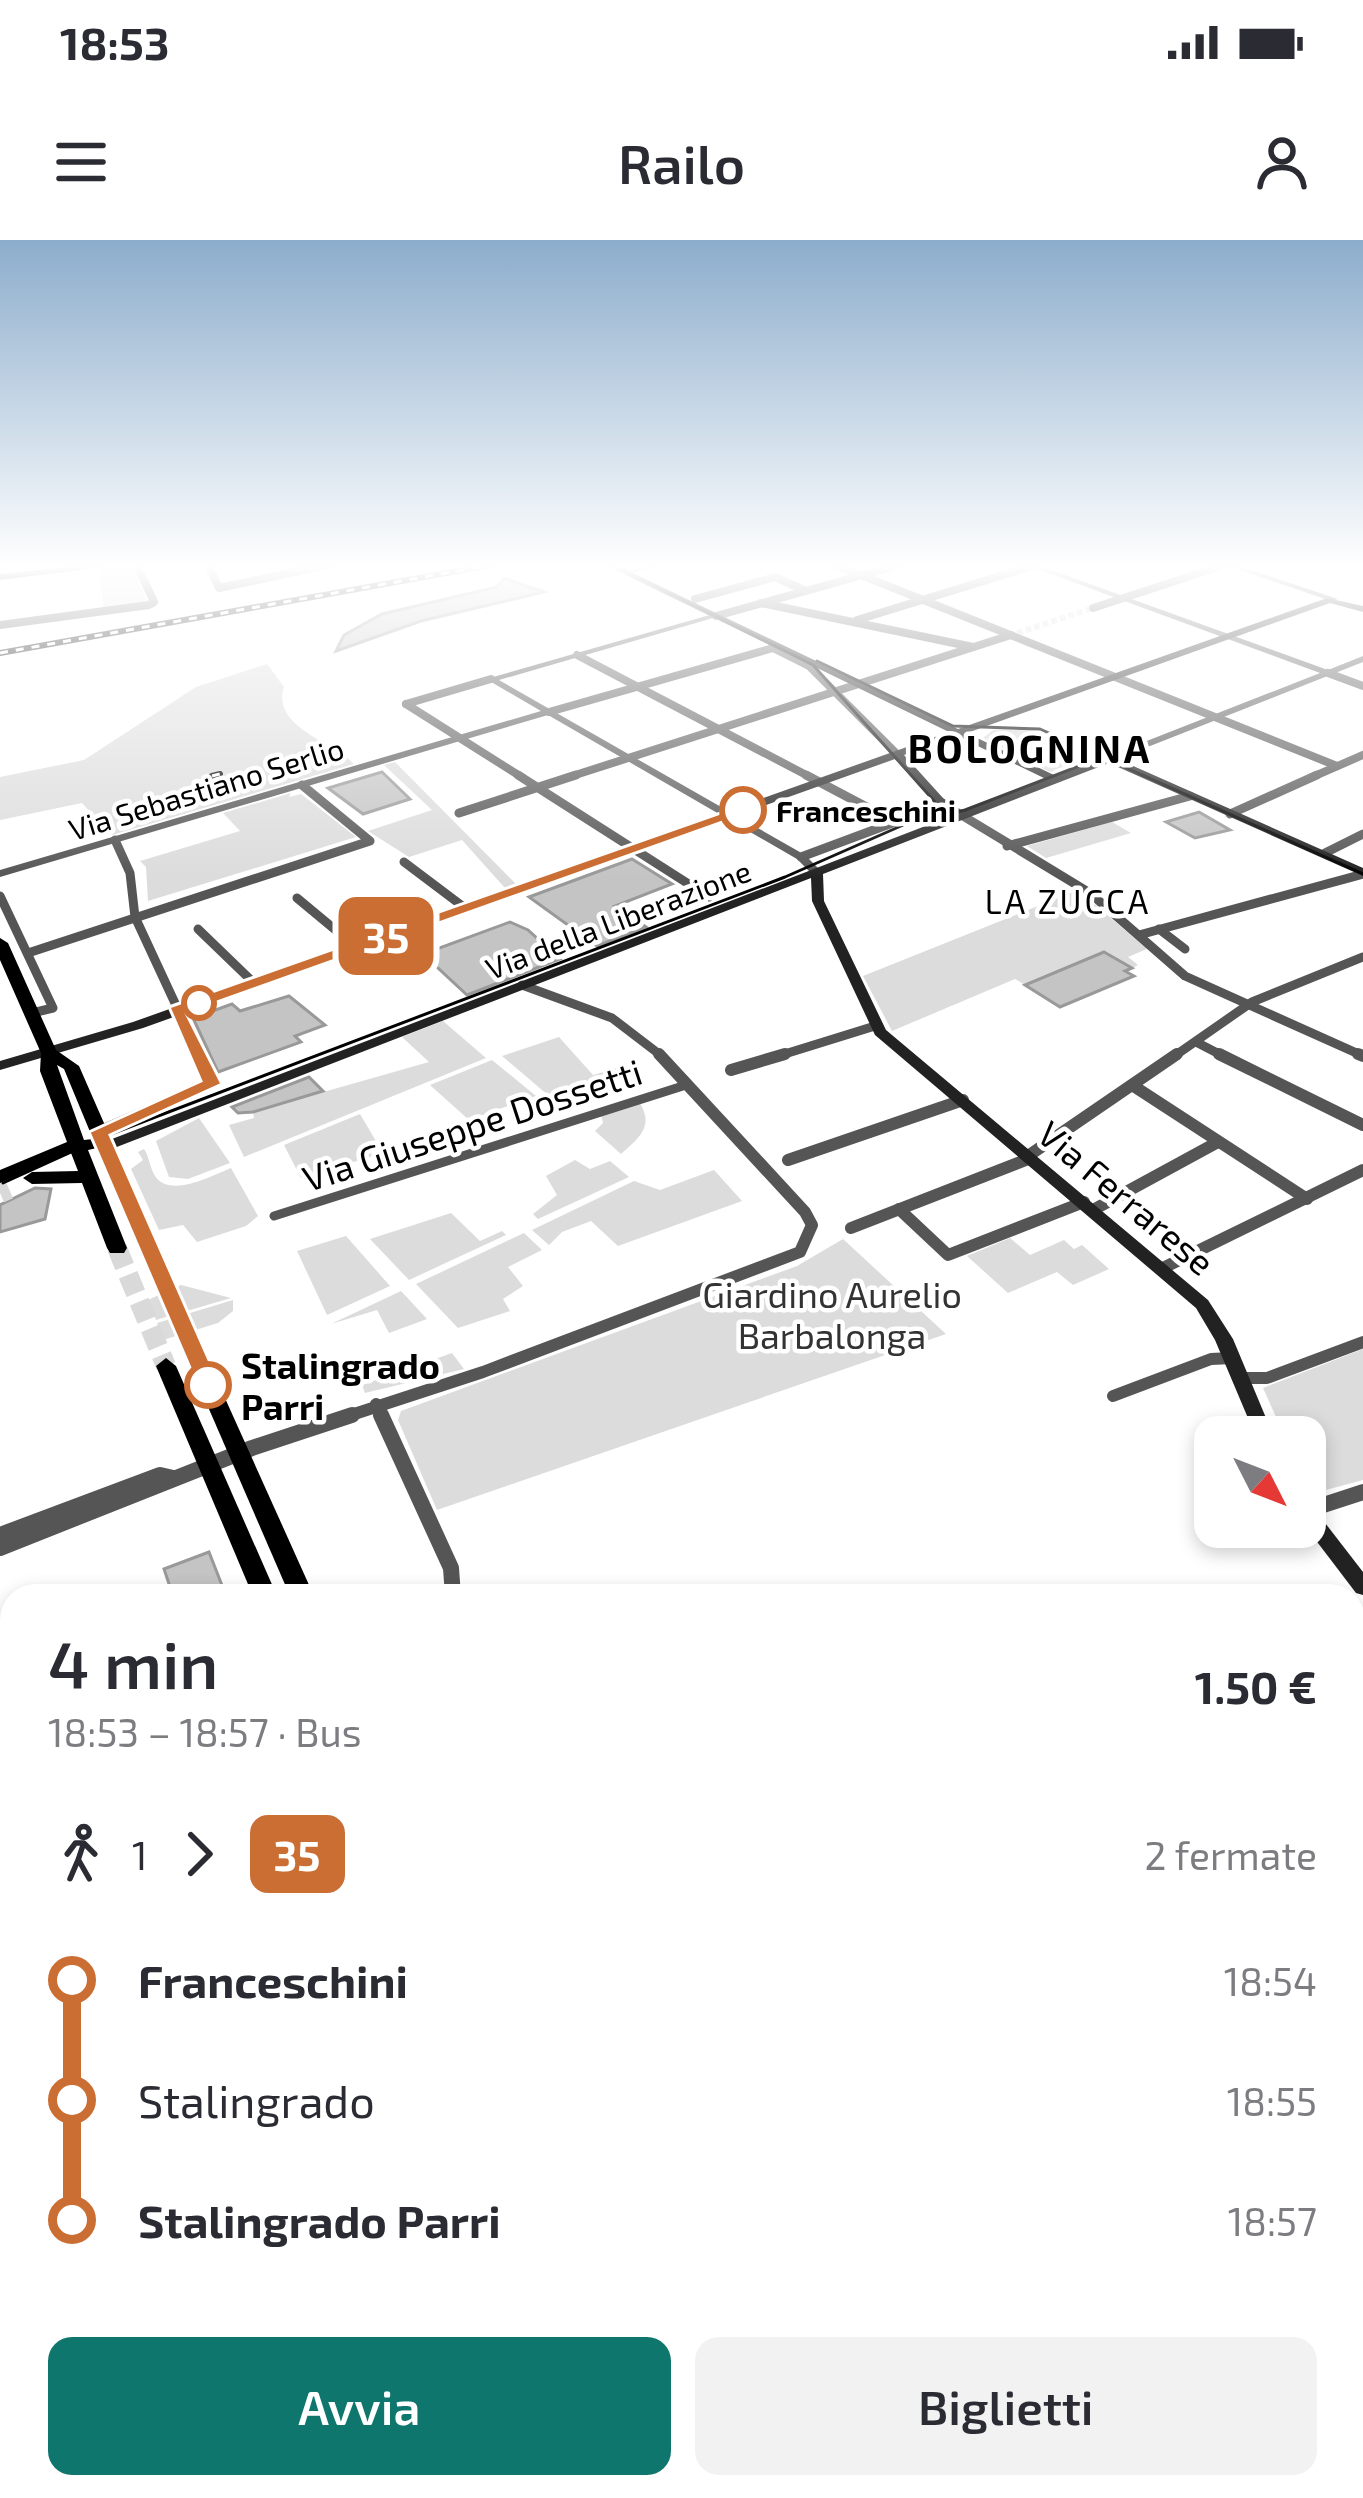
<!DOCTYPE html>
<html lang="it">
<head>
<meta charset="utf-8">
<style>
  :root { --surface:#fff; --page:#f2f2f3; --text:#2b2b33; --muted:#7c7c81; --accent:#0f766e }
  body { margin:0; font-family:"Exo 2",sans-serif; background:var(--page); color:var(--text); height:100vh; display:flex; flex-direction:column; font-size:45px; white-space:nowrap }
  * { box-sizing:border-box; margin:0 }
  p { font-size:39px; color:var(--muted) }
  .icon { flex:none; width:66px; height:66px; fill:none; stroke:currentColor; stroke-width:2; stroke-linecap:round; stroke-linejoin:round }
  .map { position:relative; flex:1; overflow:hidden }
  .sheet { position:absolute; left:0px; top:1344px; width:1365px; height:915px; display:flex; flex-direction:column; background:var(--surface); border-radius:36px 36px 0 0; box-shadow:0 6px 18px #0003 }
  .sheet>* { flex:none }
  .badge { padding:0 24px; border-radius:18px; font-size:42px; line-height:78px }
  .needle { width:78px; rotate:132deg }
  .tools { position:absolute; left:1194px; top:1176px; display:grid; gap:24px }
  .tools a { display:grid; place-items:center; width:132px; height:132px; border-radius:24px; background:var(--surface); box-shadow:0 6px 18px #0003; font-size:60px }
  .map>.badge { position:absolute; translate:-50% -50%; box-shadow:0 0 0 6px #fff }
  .legs { display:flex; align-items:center; gap:18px; height:132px; padding:0 48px; font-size:39px }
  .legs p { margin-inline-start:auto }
  .headline { display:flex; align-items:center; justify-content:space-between; height:204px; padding:0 48px }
  h1 { font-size:66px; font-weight:600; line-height:90px }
  .button { display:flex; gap:24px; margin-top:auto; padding:24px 48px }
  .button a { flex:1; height:138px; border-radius:24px; background:var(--accent); color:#fff; font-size:48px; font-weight:600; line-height:138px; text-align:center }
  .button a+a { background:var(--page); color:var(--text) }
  ul { padding:0 48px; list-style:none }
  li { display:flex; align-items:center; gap:42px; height:120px; font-size:45px }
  li i { display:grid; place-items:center; width:18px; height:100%; margin:0 15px; background:currentColor }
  li i::after { content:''; width:30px; height:30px; margin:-15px; border:9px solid; border-radius:50%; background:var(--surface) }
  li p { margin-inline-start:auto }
  li:first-child i { background:linear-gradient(#0000 50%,currentColor 0) }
  li:last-child i { background:linear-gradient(currentColor 50%,#0000 0) }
  .status { display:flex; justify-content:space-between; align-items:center; height:84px; padding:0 60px; background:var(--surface); direction:ltr }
  .status svg { height:33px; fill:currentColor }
  header { display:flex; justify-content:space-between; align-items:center; height:156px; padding:0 48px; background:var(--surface); font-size:54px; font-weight:600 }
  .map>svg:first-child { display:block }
</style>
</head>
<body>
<div class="status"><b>18:53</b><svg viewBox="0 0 49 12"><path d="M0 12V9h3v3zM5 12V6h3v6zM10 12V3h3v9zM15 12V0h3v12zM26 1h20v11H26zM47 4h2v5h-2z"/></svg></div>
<header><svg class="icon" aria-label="menu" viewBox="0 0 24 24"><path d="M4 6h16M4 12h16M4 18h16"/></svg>Railo<svg class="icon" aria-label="person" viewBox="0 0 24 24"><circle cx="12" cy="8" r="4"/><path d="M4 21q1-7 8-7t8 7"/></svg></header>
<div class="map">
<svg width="1363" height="2258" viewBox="0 0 1363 2258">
  <rect width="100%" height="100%" fill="#fff"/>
  <!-- green -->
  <g fill="#dcdcdc">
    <polygon points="132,327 147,362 104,368 98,330"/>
    <path d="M 267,424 L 284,447 C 271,487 334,502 354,524 L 112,595 L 82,563 L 0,580 L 0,537 L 84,520 L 196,447 Z"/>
    <polygon points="1028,488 1077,510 1083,518 1050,532 983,498 993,490"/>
    <polygon points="395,522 516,644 505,648 462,600 409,617 368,591 432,570 384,525"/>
    <polygon points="291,553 289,557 301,554 356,597 148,661 146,627 140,621 240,591 223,573"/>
    <polygon points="1112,582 1131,593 1046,618 1027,606"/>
    <polygon points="1078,650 1147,709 1128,717 1138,725 1132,728 1105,712 1025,745 1015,739 892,791 863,736"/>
    <polygon points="443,781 486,818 244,917 229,885 254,878 253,872 429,822 402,797"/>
    <polygon points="559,797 593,835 617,828 621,833 613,842 606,838 549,856 502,816"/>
    <polygon points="492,820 536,856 469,880 430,845"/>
    <path d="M 639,862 C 655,886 639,898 621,914 L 595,891 L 603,883 L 601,874 Z"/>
    <polygon points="360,874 383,913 301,938 284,905"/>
    <polygon points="199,878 230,923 188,939 169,937 156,901"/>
    <path d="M 144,909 C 149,916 150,928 155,936 C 170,959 213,935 231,928 L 258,976 L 246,986 L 197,1002 L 183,985 L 159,990 L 131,929 L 143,920 L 138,912 Z"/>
    <polygon points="575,920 590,929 610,921 629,937 538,979 533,974 557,955 546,936"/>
    <polygon points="714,930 742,961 618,1006 591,981 562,992 549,1005 532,990 634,941 660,950"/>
    <polygon points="451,973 480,1001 502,991 506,995 409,1040 370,999"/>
    <polygon points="524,993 542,1010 508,1027 523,1046 503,1059 510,1071 458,1088 416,1044"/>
    <polygon points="346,996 390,1046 327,1075 297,1011"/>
    <polygon points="1010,998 1030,1015 1064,1000 1074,1009 1082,1005 1109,1029 1073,1045 1057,1032 1008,1053 967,1016"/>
    <polygon points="843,999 946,1094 437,1270 398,1180 401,1171 797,1026"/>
    <polygon points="181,1045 231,1058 156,1080 148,1060"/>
    <polygon points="401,1051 427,1079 389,1093 377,1070 331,1084"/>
    <polygon points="233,1060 233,1071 218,1083 163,1100 157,1083"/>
    <polygon points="1363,1109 1363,1240 1322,1251 1305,1235 1305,1197 1285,1197 1263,1148"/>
    <polygon points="452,1113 464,1129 365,1153 362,1145"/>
    <polygon points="12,1591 12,1717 0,1723 0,1597"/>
  </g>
  <!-- building -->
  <g fill="#c4c4c4" stroke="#999" stroke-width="3">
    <polygon points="504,338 544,352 421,381 336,411 344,395 382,374 497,347"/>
    <polygon points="382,532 410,559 363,574 328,548"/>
    <polygon points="1199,572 1230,590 1195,598 1166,582"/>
    <polygon points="632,619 672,644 615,666 646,687 597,706 529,657"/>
    <polygon points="510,682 528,690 560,719 467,755 423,714"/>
    <polygon points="1104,712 1132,728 1125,731 1134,736 1060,767 1025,745"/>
    <polygon points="289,756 325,785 295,796 301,802 218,832 193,778 232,764 240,771"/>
    <polygon points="309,837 323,851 253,872 238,873 232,867"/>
    <polygon points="35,948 51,949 45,979 0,992 0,965"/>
    <polygon points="209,1312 225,1353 173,1356 164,1329"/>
  </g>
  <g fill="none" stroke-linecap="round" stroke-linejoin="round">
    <!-- pedestrian-tunnel -->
    <polyline stroke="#d9d9d9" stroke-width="6" stroke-dasharray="6 3" stroke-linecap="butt" points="1017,393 1090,369"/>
    <!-- primary-tunnel -->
    <g stroke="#d9d9d9" stroke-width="20" stroke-dasharray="20 9" stroke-linecap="butt">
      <polyline points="0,953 9,949"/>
      <polyline points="143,995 196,1116"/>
      <polyline points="117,1008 166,1126"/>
    </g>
    <!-- pedestrian -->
    <polyline stroke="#555" stroke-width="9" points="274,976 686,845"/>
    <!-- minor-far4 -->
    <g stroke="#555" stroke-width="8">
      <polyline points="207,323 219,348 337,323"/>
      <polyline points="831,323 1337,526"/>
      <polyline points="695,359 775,337 804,350"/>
      <polyline points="761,363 973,407"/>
      <polyline points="1093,368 1227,324"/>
      <polyline points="716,376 906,323"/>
      <polyline points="857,380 1042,323"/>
      <polyline points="0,385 149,365 154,362 136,323"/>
      <polyline points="577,415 812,538"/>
      <polyline points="1328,433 1363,446"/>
      <polyline points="406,464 523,538"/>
      <polyline points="406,464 491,439"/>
      <polyline points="549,472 773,408 809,426 898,515"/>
      <polyline points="566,538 1011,395"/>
      <polyline points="1310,538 1363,515"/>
    </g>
    <!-- minor-far3 -->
    <g stroke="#555" stroke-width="9">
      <polyline points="518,535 709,657"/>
      <polyline points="806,535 895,582"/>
      <polyline points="459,573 576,535"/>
      <polyline points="1230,574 1317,535"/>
      <polyline points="963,576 1090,653 1185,736 1363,816"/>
      <polyline points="115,600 130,633 135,677 200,817"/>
      <polyline points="1007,606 1190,556"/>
      <polyline points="1325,613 1363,594"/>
      <polyline points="801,617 895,582"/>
      <polyline points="404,622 465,668"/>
      <polyline points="0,656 53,768 32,773"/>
      <polyline points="297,658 356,707"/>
      <polyline points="198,689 254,743"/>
      <polyline points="1159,689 1185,709"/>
      <polyline points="1139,695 1363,634"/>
      <polyline points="28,713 370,601 302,545"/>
      <polyline points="522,745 612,778 663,817"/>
      <polyline points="1196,802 1225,817"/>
      <polyline points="775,817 875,786"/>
      <polyline points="1173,817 1252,762 1363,717"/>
    </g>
    <!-- minor-far2 -->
    <g stroke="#555" stroke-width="12">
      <polyline points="1219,814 1363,885"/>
      <polyline points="1358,814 1363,816"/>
      <polyline points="731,830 785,814"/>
      <polyline points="1132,845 1307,959"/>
      <polyline points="99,892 212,843 198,814"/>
      <polyline points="1028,916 1177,814"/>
      <polyline points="788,920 963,860"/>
      <polyline points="899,969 948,1015 1084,962"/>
      <polyline points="1093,970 1218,902"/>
      <polyline points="851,988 1031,918"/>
      <polyline points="1161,1029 1363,930"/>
      <polyline points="1240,1138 1267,1138 1363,1102"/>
      <polyline points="1113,1156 1211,1119 1232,1118"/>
      <polyline points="376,1164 383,1178"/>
      <polyline points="342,1178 483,1132 800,1012 812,985 805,972 659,814"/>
    </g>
    <!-- minor-far1 -->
    <g stroke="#555" stroke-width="16">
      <polyline points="381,1175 451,1328 453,1356"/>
      <polyline points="1305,1271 1363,1252"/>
      <polyline points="0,1295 160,1235 173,1238"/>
      <polyline points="0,1308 252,1208 352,1175"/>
    </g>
    <!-- minor -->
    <polyline stroke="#555" stroke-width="21" points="0,1857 12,1852"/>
    <!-- tertiary -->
    <g fill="#555" fill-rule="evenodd">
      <polygon points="658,323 671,323 626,335 622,333"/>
      <polygon points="1021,323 1032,323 1328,430 1363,416 1363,422 1112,521 1106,521 1106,517 1320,433"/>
      <polygon points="1219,323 1230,323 1338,359 1331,361"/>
      <polygon points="713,374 720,376 499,440 805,615 821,631 821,635 813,635 797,619 548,475 0,637 0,630 541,471 486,439"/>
    </g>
    <!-- secondary -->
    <g fill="#222" fill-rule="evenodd">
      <path d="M 601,323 L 612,323 L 958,489 L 1327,358 L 1363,366 L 1363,372 L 1330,363 L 967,493 L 1056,536 L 1105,517 L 1113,517 L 1363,628 L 1363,636 L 1109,523 L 823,634 L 824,661 L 886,790 L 1208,1060 L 1233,1099 L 1274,1197 L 1256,1197 L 1215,1100 L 1196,1068 L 875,795 L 812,661 L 811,638 L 109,910 L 99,910 L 96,907 L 99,904 L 954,575 L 935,562 L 895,519 L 143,788 L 0,830 L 0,821 L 133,782 L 949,492 ZM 957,496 L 1046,539 L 963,571 L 943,558 L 904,515 Z"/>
      <polygon points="1305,1263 1312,1266 1363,1332 1363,1355 1356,1353 1305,1286"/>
    </g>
    <!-- primary -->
    <g fill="#000" fill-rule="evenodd">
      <polygon points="106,323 138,323 0,340 0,334"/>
      <path d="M 0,698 L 8,703 L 56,810 L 79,826 L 153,995 L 143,1001 L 136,999 L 97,908 L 88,910 L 127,1008 L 124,1013 L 110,1013 L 107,1008 L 82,943 L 32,944 L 23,938 L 32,932 L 78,931 L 71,913 L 0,943 L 0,930 L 67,902 L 40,831 L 41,813 L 0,720 ZM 57,825 L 64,829 L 93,899 L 84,900 Z"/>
      <polygon points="196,1109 206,1116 314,1356 290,1356 186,1116"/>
      <polygon points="166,1118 176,1126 277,1356 253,1356 156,1126"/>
      <polygon points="625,2247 662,2247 666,2258 629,2258"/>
      <polygon points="677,2247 714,2247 718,2258 681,2258"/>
    </g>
    <!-- tram -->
    <g stroke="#000" stroke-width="3">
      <polyline points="817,421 953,486 1040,489 1363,634"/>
      <polyline points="920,581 965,570 1082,525 1089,517 1080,507"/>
      <polyline points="3,943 111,894 785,637 935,571 935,562 813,425 609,323"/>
    </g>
    <!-- rail casing -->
    <g stroke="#000" stroke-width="6">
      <g id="rail">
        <polyline points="0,413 502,323"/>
        <polyline points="212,536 220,534"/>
      </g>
    </g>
    <!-- rail -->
    <use href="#rail" stroke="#fff" stroke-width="3" stroke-dasharray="8" stroke-linecap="butt"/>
  </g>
  <!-- sky -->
  <linearGradient id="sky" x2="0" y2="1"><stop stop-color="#8cadcc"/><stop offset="0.51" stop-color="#fff"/><stop offset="1" stop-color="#fff" stop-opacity="0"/></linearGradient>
  <rect width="1363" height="639" fill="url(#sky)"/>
  <!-- line-1 -->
  <polygon fill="#cb6e33" stroke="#fff" stroke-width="3" points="743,565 748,573 186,773 222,844 110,895 220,1145 208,1153 200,1151 89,892 201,841 169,767"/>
  <!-- markers -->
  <g fill="#fff" stroke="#cb6e33" stroke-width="6">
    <circle cx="743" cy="570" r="21"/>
    <circle cx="199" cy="763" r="15"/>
    <circle cx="208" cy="1145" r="21"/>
  </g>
  <g text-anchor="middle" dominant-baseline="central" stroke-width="9" stroke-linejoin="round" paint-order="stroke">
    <!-- far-street labels -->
    <g font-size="30" fill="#000" stroke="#fff">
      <text transform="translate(206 548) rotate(-17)">Via Sebastiano Serlio</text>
      <text transform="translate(618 679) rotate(-21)">Via della Liberazione</text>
    </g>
    <!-- far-stop labels -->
    <g font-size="30" font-weight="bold" fill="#000" stroke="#fff" text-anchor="start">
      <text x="776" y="570">Franceschini</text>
    </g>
    <!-- far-neighbourhood labels -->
    <g font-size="33" letter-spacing="3" fill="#000" stroke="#fff">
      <text x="1068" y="661">LA ZUCCA</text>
    </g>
    <!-- street labels -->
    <g font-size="36" fill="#000" stroke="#fff">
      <text transform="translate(472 884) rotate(-18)">Via Giuseppe Dossetti</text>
      <text transform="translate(1127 957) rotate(40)">Via Ferrarese</text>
    </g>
    <!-- park labels -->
    <g font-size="36" fill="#333" stroke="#fff">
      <text x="832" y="1053">Giardino Aurelio<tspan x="832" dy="41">Barbalonga</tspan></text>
    </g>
    <!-- stop labels -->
    <g font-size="36" font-weight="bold" fill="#000" stroke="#fff" text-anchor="start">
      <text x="241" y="1124">Stalingrado<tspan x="241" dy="41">Parri</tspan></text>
    </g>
    <!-- far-district labels -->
    <g font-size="39" font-weight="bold" letter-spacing="3" fill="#000" stroke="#fff">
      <text x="1030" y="507">BOLOGNINA</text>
    </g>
  </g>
</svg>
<div class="tools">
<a><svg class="needle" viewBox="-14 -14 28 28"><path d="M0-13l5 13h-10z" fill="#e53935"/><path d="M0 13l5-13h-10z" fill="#7c7c81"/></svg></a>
</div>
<b class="badge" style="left:386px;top:696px;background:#cb6e33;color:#fff">35</b>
<section class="sheet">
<div class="headline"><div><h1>4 min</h1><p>18:53 – 18:57 · Bus</p></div><b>1.50 €</b></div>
<div class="legs"><svg class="icon" aria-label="walk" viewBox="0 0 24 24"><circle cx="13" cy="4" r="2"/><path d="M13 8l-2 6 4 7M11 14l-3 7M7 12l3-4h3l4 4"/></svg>1<svg class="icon" aria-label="forward" viewBox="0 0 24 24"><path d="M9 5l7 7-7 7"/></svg><b class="badge" style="background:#cb6e33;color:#fff">35</b><p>2 fermate</p></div>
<ul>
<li><i style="color:#cb6e33"></i><b>Franceschini</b><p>18:54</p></li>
<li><i style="color:#cb6e33"></i><span>Stalingrado</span><p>18:55</p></li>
<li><i style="color:#cb6e33"></i><b>Stalingrado Parri</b><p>18:57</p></li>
</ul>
<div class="button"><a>Avvia</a><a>Biglietti</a></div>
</section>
</div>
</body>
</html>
